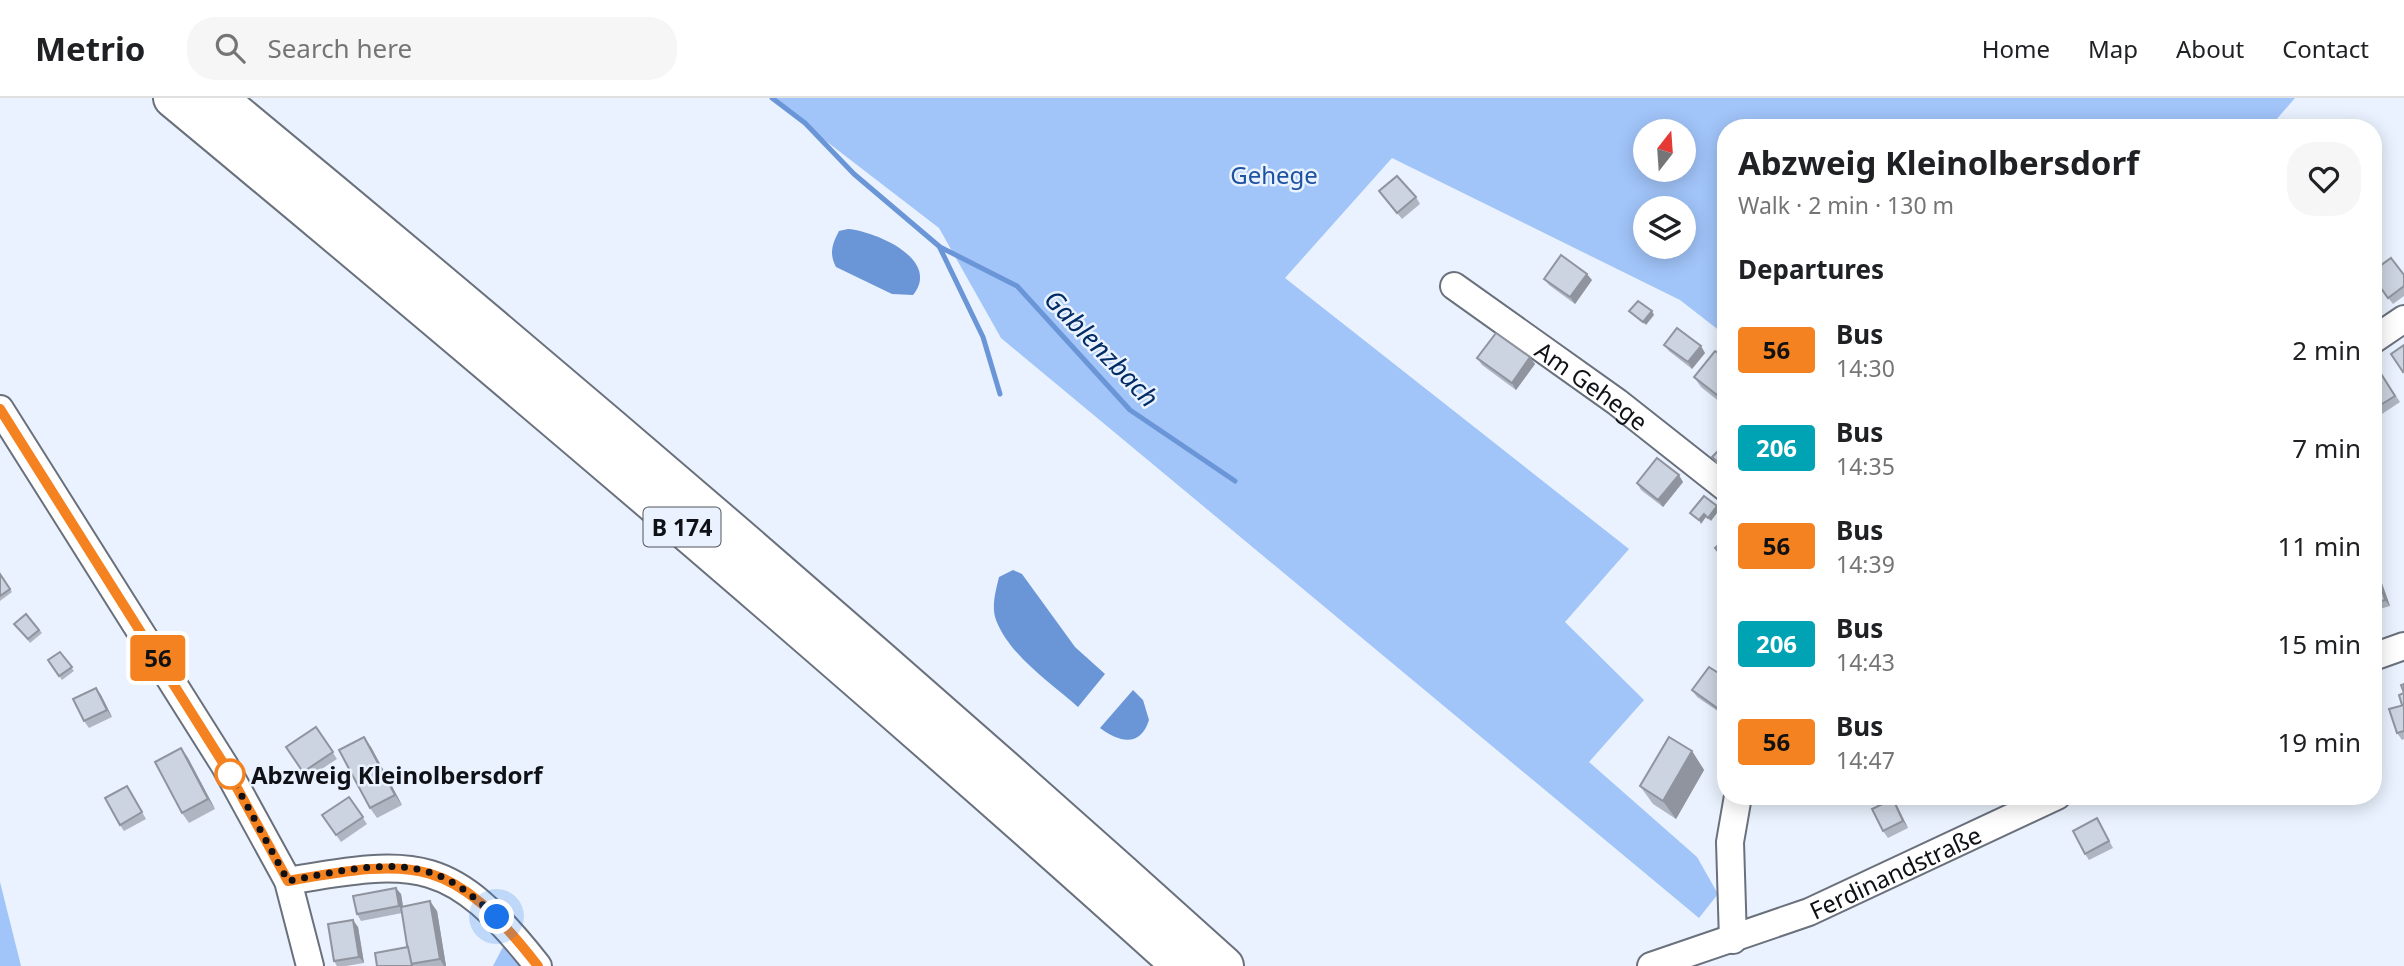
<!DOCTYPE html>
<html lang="en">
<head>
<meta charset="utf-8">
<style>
  :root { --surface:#fff; --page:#f6f6f6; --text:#202124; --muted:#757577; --line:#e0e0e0 }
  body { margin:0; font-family:"Noto Sans",sans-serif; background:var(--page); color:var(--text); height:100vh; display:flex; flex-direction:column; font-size:26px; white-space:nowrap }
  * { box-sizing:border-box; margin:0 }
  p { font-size:23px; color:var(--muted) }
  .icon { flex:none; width:38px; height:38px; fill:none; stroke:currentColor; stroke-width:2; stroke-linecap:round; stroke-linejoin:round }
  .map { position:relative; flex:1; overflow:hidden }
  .details { position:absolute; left:1717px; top:21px; width:665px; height:686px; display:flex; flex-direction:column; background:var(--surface); border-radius:28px; box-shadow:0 4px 18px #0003 }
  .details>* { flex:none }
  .badge { padding:0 14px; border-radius:5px; font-size:24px; line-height:46px }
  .needle { width:46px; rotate:17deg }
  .fabs { position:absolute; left:1633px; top:21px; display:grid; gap:14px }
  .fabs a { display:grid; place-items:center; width:63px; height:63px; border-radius:50%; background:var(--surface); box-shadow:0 4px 18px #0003; font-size:35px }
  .you { position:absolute; width:35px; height:35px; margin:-18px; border:5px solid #fff; border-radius:50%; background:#1a73e8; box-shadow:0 0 0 10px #1a73e833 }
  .map>.badge { position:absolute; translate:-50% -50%; box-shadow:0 0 0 4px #fff }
  h2 { padding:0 21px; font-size:26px; line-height:63px }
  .round { display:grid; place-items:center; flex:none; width:74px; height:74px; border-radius:28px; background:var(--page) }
  .headline { display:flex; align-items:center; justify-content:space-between; height:119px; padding:0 21px }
  h1 { font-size:33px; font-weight:700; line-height:52px }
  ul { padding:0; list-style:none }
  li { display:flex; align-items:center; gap:21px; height:98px; padding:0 21px }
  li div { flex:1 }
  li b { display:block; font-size:26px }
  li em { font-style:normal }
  li .badge { min-width:77px; font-weight:700; text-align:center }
  header { display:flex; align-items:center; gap:42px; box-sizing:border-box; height:98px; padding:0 35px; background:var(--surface); border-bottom:2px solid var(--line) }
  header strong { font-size:33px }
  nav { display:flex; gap:38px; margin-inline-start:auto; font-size:24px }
  .search { width:490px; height:63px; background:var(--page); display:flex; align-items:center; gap:18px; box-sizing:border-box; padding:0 24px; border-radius:28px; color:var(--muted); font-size:26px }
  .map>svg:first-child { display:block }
</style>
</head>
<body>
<header>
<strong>Metrio</strong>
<div class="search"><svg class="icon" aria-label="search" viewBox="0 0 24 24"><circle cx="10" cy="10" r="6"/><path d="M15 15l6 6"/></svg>Search here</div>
<nav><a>Home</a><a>Map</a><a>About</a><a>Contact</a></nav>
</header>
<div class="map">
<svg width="2404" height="868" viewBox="0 0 2404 868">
  <rect width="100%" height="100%" fill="#e9f2fe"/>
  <!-- green -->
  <g fill="#a1c4f9" fill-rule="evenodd">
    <path d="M 770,0 L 2295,0 L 2269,30 L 1726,30 L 1725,237 L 1680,202 L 1392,60 L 1285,180 L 1629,451 L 1565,524 L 1644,602 L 1589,664 L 1697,759 L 1718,796 L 1699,820 L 1001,240 L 939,130 ZM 1684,33 L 1684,72 L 1645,72 L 1645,33 ZM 1684,110 L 1684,149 L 1645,149 L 1645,110 Z"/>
    <polygon points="0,784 21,868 0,868"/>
    <polygon points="505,845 524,868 493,868"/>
  </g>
  <!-- water -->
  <g fill="#6a95d7">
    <path d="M 848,131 C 874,133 942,161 913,197 L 892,196 L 836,169 C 829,156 832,146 839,133 Z"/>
    <path d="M 1013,472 L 1022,476 L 1075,549 L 1105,576 L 1078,609 C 1050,584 1010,558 996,522 C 991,508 996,492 999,479 Z"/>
    <path d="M 1133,592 L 1143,602 L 1149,622 C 1140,650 1119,644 1100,630 Z"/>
  </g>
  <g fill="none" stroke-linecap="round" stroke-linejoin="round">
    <!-- stream -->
    <g stroke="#6a95d7" stroke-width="5">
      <polyline points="772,0 805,25 854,76 940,149 1017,188 1130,312 1235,383"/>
      <polyline points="940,150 983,239 1000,296"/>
    </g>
    <!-- minor casing -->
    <g stroke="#6a717c" stroke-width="30">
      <g id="minor">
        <path id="s1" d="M 1454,188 L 1617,304 L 1726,390"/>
        <polyline points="2373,242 2404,221"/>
        <polyline points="0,311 225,668 288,783 310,868"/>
        <polyline points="2373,559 2404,548"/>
        <path d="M 288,783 C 419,760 452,759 538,868"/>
        <polyline points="1733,842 1730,744 1738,698"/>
        <path id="s2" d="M 1651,868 L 1809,814 L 2057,698"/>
      </g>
    </g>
    <!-- highway casing -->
    <g stroke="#6a717c" stroke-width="42">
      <g id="highway">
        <path d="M 173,0 C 514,283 853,571 1182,868"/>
        <path d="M 217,0 C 559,282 895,571 1224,868"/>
      </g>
    </g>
    <!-- minor -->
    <use href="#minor" stroke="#fff" stroke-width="26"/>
    <!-- highway -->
    <use href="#highway" stroke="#fff" stroke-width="38"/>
  </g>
  <!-- wall -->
  <g fill="#afb6c2">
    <polygon points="1379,93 1416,99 1420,106 1402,121"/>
    <polygon points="2404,177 2404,198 2393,206 2373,180"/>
    <polygon points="1544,181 1592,182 1575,206 1549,187"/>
    <polygon points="1664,247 1705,255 1692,271 1669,253"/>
    <polygon points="1530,259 1535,266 1516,292 1482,267 1477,260"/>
    <polygon points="1726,261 1726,309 1701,289 1694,279"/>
    <polygon points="2373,263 2400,304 2382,316 2373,303"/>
    <polygon points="1726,345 1726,374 1717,366 1712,359"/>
    <polygon points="1683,384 1663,409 1641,392 1637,385"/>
    <polygon points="2376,473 2380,480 2390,508 2373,513 2373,474"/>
    <polygon points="0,476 12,494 0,503"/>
    <polygon points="26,516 42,535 30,545 17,529"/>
    <polygon points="60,554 74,573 62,582 48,562"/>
    <polygon points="1726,580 1726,618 1725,618 1697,599 1692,592"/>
    <polygon points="2404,586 2404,641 2402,642 2397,635 2402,607"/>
    <polygon points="96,590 101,597 112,619 89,630 84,623"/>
    <polygon points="2373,627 2379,643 2373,645"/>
    <polygon points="316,629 337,661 308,680 286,649"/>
    <polygon points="371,649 402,707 377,720 370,710"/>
    <polygon points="181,650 188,660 215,711 189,725 182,715"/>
    <polygon points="1692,653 1704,672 1676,721 1653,706 1640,688"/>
    <polygon points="127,688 146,721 124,733 120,727"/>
    <polygon points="2164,698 2188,699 2169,707"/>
    <polygon points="349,699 367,726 341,744 322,717"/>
    <polygon points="1897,708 1908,730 1888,740 1883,733"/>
    <polygon points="2101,727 2113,750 2089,762 2085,756"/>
    <polygon points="401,796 403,808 437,813 446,868 377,868 408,849 402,815 361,823 357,816"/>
    <polygon points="358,829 364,865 346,868 337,868 334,863"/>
  </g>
  <!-- shaded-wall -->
  <g fill="#8f949e">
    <polygon points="1587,176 1592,182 1575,206 1570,199"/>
    <polygon points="1652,213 1654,217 1646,227 1643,224"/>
    <polygon points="1701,248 1705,255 1692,271 1688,264"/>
    <polygon points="1530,259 1535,266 1516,292 1512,285"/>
    <polygon points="1679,377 1683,384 1663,409 1658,402"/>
    <polygon points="1717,408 1720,411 1711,423 1708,420"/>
    <polygon points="1704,416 1706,419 1701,426 1699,422"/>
    <polygon points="2376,473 2380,480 2390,508 2385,502"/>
    <polygon points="96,590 101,597 112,619 107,612"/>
    <polygon points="1726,604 1726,618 1725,618 1720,612"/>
    <polygon points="364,639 371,649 402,707 395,697"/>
    <polygon points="181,650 188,660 215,711 208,701"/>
    <polygon points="1692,653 1704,672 1676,721 1663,703"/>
    <polygon points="1893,701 1897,708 1908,730 1903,723"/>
    <polygon points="396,790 401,796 404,815 399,808"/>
    <polygon points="430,803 437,813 446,868 444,868 440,861"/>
    <polygon points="353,822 358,829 364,865 359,859"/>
  </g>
  <!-- building -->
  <g fill="#ccd4e1" stroke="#8f949e" stroke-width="2">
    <polygon points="1397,78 1416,99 1397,115 1379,93"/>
    <polygon points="1561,157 1587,176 1570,199 1544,181"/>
    <polygon points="2391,160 2404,177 2404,188 2388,200 2373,179 2373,173"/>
    <polygon points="1638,203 1652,213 1643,224 1629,213"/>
    <polygon points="1677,230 1701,248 1688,264 1664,247"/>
    <polygon points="1496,235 1530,259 1512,285 1477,260"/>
    <polygon points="2404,247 2404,273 2403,274 2391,256"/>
    <polygon points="1715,253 1726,261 1726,304 1694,279"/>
    <polygon points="2373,263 2395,298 2377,309 2373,303"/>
    <polygon points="1726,345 1726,372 1712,359"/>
    <polygon points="1657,360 1679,377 1658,402 1637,385"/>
    <polygon points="1704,398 1717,408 1708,420 1704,416 1699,422 1690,415"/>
    <polygon points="1726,441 1726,463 1715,450"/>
    <polygon points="2376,473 2385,502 2373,505 2373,474"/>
    <polygon points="0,476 10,491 0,498"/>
    <polygon points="26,516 39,532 28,541 14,526"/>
    <polygon points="60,554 72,569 59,578 48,562"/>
    <polygon points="1709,569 1726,580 1726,604 1720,612 1692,592"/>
    <polygon points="2404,586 2404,607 2402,607 2399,597 2404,595 2401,587"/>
    <polygon points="96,590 107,612 84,623 73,601"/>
    <polygon points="2404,607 2404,633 2397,635 2389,611"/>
    <polygon points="316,629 333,654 303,674 286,649"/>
    <polygon points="2373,629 2377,639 2373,641"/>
    <polygon points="364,639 395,697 370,710 339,652"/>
    <polygon points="1669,639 1692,653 1663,703 1640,688"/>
    <polygon points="181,650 208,701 182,715 155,664"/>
    <polygon points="127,688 142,714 120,727 105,700"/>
    <polygon points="349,699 363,719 336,737 322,717"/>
    <polygon points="1893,701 1903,723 1883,733 1872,711"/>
    <polygon points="2097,720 2109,743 2085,756 2073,733"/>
    <polygon points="396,790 399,808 357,816 353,798"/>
    <polygon points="430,803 440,861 410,866 401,809"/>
    <polygon points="353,822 359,859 334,863 328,826"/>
    <polygon points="408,849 412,868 377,868 375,855"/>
  </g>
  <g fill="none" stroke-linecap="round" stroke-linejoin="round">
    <!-- line casing -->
    <g stroke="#fff" stroke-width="16">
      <path id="line" d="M 0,311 L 225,668 L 288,783 C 418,760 452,758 538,868"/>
    </g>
    <!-- line -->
    <use href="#line" stroke="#f58220" stroke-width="10"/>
    <!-- walk -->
    <path stroke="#0f1116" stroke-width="7" stroke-dasharray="0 12.6" d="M 230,676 L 288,783 C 337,774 397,757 444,780 C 464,789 480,805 497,819"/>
  </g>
  <!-- markers -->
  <circle fill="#fff" stroke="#f58220" stroke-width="3.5" cx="230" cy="676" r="14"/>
  <g text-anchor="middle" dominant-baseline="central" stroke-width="5" stroke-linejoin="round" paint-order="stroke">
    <!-- shield labels -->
    <rect fill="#e9f2fe" stroke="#50545c" stroke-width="2" x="643.5" y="409.5" width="77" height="39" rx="5"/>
    <g font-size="23" font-weight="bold" fill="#0f1116">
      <text x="682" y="429">B 174</text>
    </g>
    <!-- park labels -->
    <g font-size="24" fill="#1d52a1" stroke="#e9f2fe">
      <text x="1274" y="76">Gehege</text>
    </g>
    <!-- street labels -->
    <g font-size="24" fill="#0f1116" stroke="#e9f2fe">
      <text stroke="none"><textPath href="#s1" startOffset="170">Am Gehege</textPath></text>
      <text stroke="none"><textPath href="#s2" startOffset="262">Ferdinandstraße</textPath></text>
    </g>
    <!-- stop labels -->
    <g font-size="24" font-weight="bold" fill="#0f1116" stroke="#e9f2fe" text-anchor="start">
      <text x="251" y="676">Abzweig Kleinolbersdorf</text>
    </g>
    <!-- water labels -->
    <g font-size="26" font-style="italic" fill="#022c66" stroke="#e9f2fe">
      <text transform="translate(1102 250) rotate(46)">Gablenzbach</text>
    </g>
  </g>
</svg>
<div class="fabs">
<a><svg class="needle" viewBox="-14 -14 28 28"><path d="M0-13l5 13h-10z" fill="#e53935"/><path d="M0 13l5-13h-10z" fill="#757577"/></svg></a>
<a><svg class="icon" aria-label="layers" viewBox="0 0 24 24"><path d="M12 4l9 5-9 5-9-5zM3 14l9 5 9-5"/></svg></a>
</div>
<div class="you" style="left:497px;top:819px"></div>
<b class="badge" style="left:158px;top:560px;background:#f58220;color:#111">56</b>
<section class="details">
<div class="headline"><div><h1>Abzweig Kleinolbersdorf</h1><p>Walk · 2 min · 130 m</p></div><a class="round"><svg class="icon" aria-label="heart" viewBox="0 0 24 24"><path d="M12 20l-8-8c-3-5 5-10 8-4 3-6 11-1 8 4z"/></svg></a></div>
<h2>Departures</h2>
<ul>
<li><span class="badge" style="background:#f58220;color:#111">56</span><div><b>Bus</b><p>14:30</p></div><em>2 min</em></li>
<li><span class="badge" style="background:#00a3b4;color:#fff">206</span><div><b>Bus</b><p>14:35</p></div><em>7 min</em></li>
<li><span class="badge" style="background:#f58220;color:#111">56</span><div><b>Bus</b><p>14:39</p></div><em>11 min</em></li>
<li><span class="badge" style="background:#00a3b4;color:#fff">206</span><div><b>Bus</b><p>14:43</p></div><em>15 min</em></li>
<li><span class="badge" style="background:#f58220;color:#111">56</span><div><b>Bus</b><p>14:47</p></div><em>19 min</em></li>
</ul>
</section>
</div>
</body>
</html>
